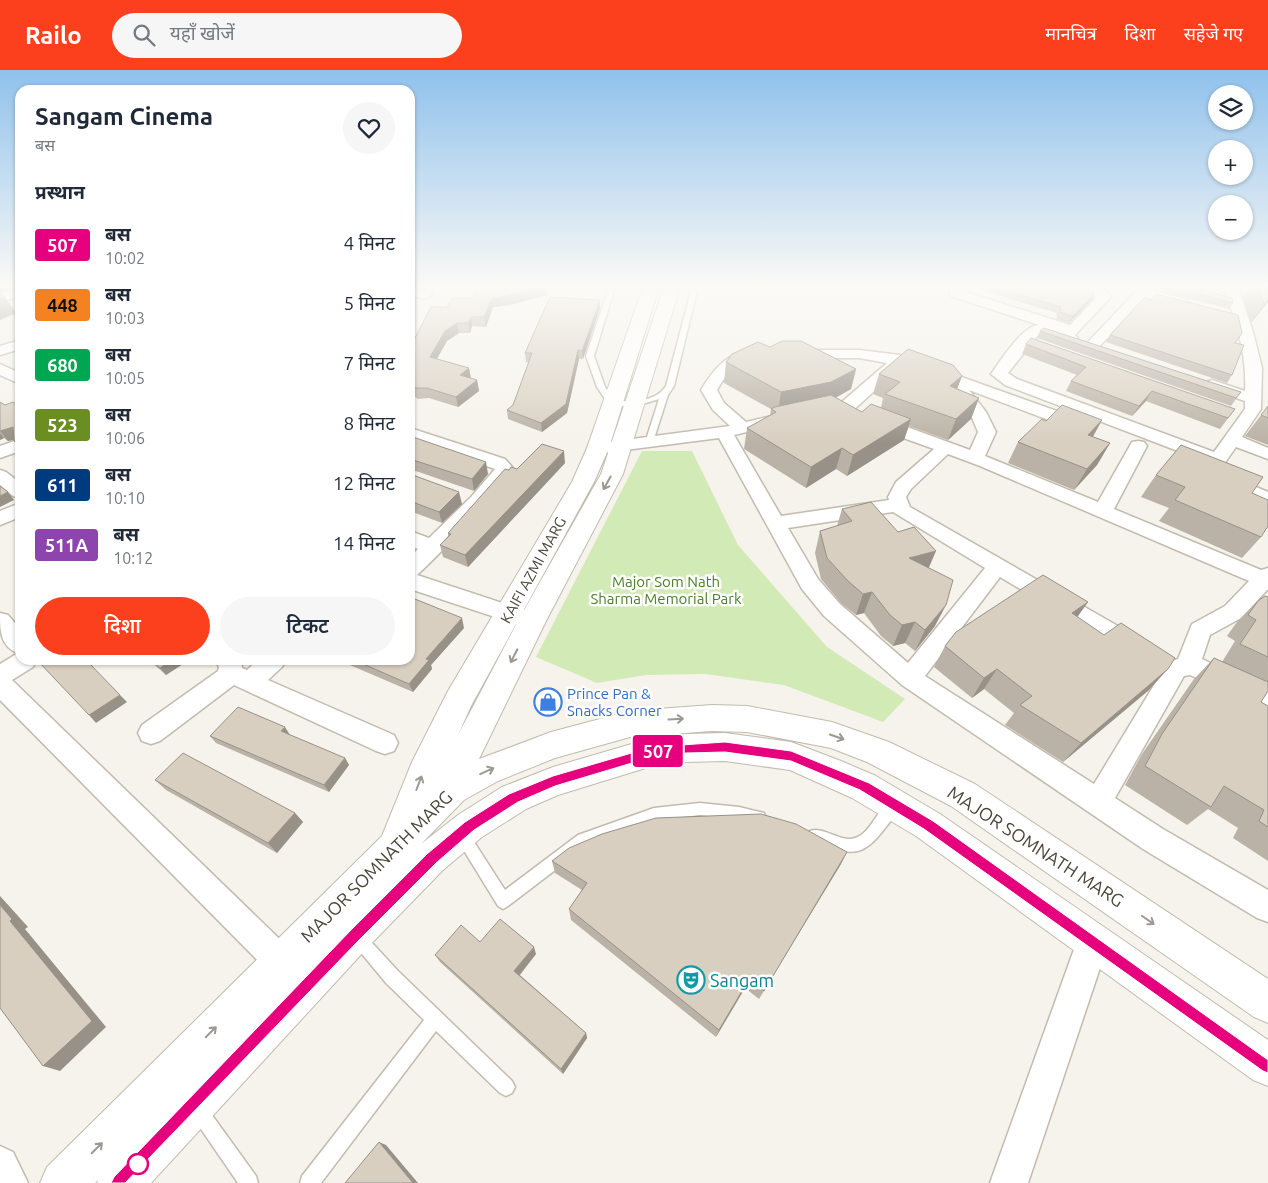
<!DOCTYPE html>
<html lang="hi">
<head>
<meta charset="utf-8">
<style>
  :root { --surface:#fff; --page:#f6f6f7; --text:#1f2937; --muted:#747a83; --accent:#fc3f1d }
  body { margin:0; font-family:Ubuntu,"Noto Sans Devanagari",sans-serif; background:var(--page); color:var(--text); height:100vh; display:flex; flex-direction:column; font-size:19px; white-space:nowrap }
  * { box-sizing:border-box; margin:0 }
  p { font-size:16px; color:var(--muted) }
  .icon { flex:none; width:28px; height:28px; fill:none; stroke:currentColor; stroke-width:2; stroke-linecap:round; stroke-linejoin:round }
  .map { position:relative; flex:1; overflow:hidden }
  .details { position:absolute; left:15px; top:15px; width:400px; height:580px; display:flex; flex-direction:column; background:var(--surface); border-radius:15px; box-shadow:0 1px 4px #0004 }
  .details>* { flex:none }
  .badge { padding:0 10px; border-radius:4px; font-size:18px; line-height:32px }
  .fabs { position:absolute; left:1208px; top:15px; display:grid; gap:10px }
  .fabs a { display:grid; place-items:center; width:45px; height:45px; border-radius:50%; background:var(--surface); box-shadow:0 1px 4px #0004; font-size:25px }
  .map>.badge { position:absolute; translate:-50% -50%; box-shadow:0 0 0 2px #fff }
  h2 { padding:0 20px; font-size:19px; line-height:45px }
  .round { display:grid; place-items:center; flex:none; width:52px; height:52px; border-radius:26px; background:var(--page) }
  .head { display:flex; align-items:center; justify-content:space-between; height:85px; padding:0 20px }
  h1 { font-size:24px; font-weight:600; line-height:38px }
  .primary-button { display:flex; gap:10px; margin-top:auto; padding:10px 20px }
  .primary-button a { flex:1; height:58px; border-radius:30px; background:var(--accent); color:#fff; font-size:20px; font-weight:600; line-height:58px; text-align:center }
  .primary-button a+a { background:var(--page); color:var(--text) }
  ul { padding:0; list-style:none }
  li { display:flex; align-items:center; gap:15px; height:60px; padding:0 20px }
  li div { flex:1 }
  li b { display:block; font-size:19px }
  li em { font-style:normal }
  li .badge { min-width:55px; font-weight:700; text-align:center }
  header { display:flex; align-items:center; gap:30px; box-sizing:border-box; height:70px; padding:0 25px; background:var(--accent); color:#fff }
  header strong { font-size:24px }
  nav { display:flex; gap:28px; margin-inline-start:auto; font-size:18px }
  .search { width:350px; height:45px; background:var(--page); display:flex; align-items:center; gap:12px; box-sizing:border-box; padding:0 18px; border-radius:28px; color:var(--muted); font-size:19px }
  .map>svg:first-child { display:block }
</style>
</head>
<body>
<header>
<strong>Railo</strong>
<div class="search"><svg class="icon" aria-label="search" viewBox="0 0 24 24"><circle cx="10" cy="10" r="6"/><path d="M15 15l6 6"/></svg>यहाँ खोजें</div>
<nav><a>मानचित्र</a><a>दिशा</a><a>सहेजे गए</a></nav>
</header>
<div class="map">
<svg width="1268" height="1113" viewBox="0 0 1268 1113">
  <rect width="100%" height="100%" fill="#f6f3ec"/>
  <!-- green -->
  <polygon fill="#d2eab5" points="642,381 692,381 738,475 827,577 905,629 883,652 784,615 705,604 646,605 597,613 536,587"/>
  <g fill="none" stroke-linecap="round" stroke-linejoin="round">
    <!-- service casing -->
    <g stroke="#c2bbae" stroke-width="3">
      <g id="service">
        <path d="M 609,217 L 615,217 L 594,286 L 605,317 L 615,331 C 632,332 656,332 666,316 L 692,217 L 698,217 L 674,316 L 668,325 L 652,375 L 646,375 L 645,373 L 659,329 L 633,337 L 609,335 L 597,317 L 586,286 Z"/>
        <path d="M 894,730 L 899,732 L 901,736 L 899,740 C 866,783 863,792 810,771 L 808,766 L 810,761 C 824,756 840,773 855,768 C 873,762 877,736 894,730 Z"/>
        <polygon points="700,733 739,737 764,743 766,748 764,753 759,754 739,749 700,745 654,750 588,775 508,836 503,839 498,836 455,766 457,761 462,759 467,761 505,820 578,765 654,738"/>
        <polygon points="358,860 363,863 398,901 512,1011 515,1017 512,1023 506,1026 500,1023 436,961 321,1113 300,1113 302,1106 424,950 386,913 353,873 350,868 353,863"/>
        <polygon points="198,1031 204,1034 256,1106 258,1113 238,1113 192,1046 189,1040 192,1034"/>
      </g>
    </g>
    <!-- minor casing -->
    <g stroke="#c2bbae" stroke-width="3">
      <g id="minor">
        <polygon points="410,217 430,222 432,225 425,229 410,225"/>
        <path d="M 956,217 L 971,217 L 966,222 L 1070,255 L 1097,227 L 1080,220 L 1078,217 C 1092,217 1102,215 1111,227 L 1075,265 L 1078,268 L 1076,271 L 1071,272 L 1040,263 L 1008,303 L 1017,309 L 1214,382 L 1245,339 L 1245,331 L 1206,318 L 1204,315 L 1206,312 L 1212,310 L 1245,321 C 1247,283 1236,252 1224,217 L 1238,217 L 1253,262 L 1262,298 L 1261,339 L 1242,367 L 1268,378 L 1268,389 L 1236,377 L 1224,394 L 1218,395 L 1212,394 L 1005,315 L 991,304 C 1001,290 1023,255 1039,255 L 951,226 L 949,223 Z"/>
        <polygon points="1140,217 1154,217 1151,220 1188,230 1190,233 1183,237 1145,227 1098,278 1088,278 1086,275 1088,272"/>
        <polygon points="20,218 20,226 0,232 0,224"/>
        <polygon points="20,270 20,279 0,285 0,276"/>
        <path d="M 797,280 L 859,280 L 900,285 L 1082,350 L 1084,354 L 1082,358 L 1070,358 L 969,320 L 986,342 L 996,362 L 985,386 L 1098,432 L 1132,372 L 1138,371 L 1144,372 L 1147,376 L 1114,439 L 1261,500 L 1268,498 L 1268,519 L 1241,548 L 1210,565 L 1202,589 L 1268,620 L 1268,641 L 1190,605 L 1184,606 L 1115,728 L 1163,759 L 1268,820 L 1268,852 L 1257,848 L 1143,779 L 902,615 L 824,546 L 802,519 L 719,368 L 602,383 L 596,382 L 593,378 L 596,374 L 602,373 L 730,356 L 713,340 L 701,320 C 713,300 731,276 758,283 L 761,286 L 758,289 C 736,295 729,299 717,320 L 724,333 L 746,352 L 780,344 L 786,345 L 788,349 L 786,353 L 734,365 L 781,446 L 889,430 L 888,427 L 896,412 L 934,379 L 873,357 L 871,353 L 873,349 L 885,349 L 970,380 L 978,362 L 970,343 L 949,317 L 948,313 L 902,296 L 848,345 L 836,345 L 834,341 L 836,337 L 887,293 L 859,288 L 792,288 L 789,285 L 792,282 ZM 948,384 L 980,396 L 1249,511 L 1225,536 L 1192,554 L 1178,589 L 1168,592 L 1094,714 L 925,606 L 1000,507 L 1128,583 L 1136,586 L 1144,583 L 1148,577 L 1144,571 L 910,437 L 906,427 L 911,419 ZM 893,442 L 985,498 L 908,593 L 840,534 L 818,509 L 788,458 Z"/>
        <polygon points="0,294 20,303 20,314 0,305"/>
        <path d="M 410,358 L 505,389 L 513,398 C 511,410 431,493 417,505 L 533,543 L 536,549 L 533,555 L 525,557 L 410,519 L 410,487 L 418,479 L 410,476 L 410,461 L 429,468 L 471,427 L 495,399 L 410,369 Z"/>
        <polygon points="20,369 20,381 0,388 0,376"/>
        <polygon points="0,400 6,402 20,413 20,428 13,426 0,415"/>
        <polygon points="1225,404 1268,422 1268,435 1218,414 1216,410 1218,406"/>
        <polygon points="20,433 20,447 0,455 0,441"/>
        <path d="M 0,543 L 8,545 L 20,559 L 20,590 L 37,590 L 33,597 L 12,610 L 292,881 L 297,892 L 292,903 L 281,908 L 270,903 L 0,630 L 0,594 L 18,583 C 0,577 0,559 0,543 Z"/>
        <polygon points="215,590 241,590 242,598 247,600 258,590 286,590 282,597 268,610 394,665 398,673 394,681 385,684 376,681 234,615 160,671 151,674 142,671 138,663 142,655 218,601 219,597"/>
        <polygon points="1093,855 1104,860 1109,871 1028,1113 990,1113 1077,871 1082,860"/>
        <polygon points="0,1076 13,1082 28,1113 0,1113"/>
      </g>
    </g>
    <!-- tertiary casing -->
    <g stroke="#c2bbae" stroke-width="2">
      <polygon id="tertiary" points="643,217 659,217 609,378 594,412 471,636 437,712 458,665 518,551 601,404 664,217 680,217 623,404 546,551 479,689 551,662 630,641 712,635 747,636 832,652 889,672 975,714 1268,909 1268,953 1254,947 951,736 867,692 831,678 747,662 712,661 630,667 555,688 498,711 464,730 421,774 458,745 502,717 553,697 652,668 686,664 725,663 791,672 841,691 876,706 940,744 1268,970 1268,1016 1253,1010 916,766 852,728 790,700 725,691 686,692 652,696 558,725 526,739 482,767 443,800 368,877 151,1113 97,1113 98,1110 95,1113 40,1113 47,1097 382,766 412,692 448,621 572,412 587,378"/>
    </g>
    <!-- service -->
    <use href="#service" fill="#fff" fill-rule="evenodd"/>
    <!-- minor -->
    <use href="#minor" fill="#fff" fill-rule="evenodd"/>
    <!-- tertiary -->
    <use href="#tertiary" fill="#fff" fill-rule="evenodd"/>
  </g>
  <!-- wall -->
  <g fill="#bab2a6">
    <polygon points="478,217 546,217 547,225 510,235 493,237 486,257 472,256 470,263 459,263 447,271 437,289 469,298 471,309 477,310 479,321 458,337 429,328 418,329 410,323 410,276 447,237 472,228"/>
    <polygon points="986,217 1087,217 1089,218 1088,221 1095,223 1092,230 1069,253 1056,249 1057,246 1056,245 1057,243 984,221"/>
    <polygon points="1164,217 1192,217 1233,233 1229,239 1161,221"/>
    <polygon points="1250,217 1268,217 1268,232 1251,253 1243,227"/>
    <polygon points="600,230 600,238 583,289 579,289 567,343 542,362 508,349 507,340 513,335 529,292 526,292 525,283"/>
    <polygon points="1040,261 1241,322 1231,336 1037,268"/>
    <polygon points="1110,265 1235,273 1232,305 1227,313 1106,272"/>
    <polygon points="1026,274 1235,339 1220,359 1146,331 1132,346 1066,321 1071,311 1077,305 1022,284"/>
    <polygon points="770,277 856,299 851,319 835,328 862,342 881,338 883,328 873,324 879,304 962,306 957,319 979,328 971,349 948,370 909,356 904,370 847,406 836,399 806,418 744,379 747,358 770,346 771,339 724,313 726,292"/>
    <polygon points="0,332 5,335 20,337 20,379 14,371 14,370 8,371 4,368 0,370"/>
    <polygon points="1268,336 1268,375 1245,366"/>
    <polygon points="1102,350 1093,367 1110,373 1097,395 1074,420 1008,393 1018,372 1046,351"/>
    <polygon points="410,366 488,404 474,421 410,399"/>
    <polygon points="565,393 468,497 443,487 440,475 448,466 448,463 509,400"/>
    <polygon points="410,404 462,434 442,453 410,441"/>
    <polygon points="1156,405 1252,423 1261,467 1242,488 1159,451 1169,438 1141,427"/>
    <polygon points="842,439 928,498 935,556 915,581 905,573 893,576 881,566 864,543 856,545 841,533 821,509 815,483 820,461 837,456"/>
    <polygon points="1268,527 1268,621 1261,632 1268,636 1268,791 1233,768 1238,758 1208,739 1187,755 1125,715 1142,684 1194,609 1214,588 1222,592 1235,571 1227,566 1237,552 1258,531"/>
    <polygon points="1088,532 1077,547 1149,620 1063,692 1005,655 1014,643 984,619 972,628 934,597 945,576"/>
    <polygon points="464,558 431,595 432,599 413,622 338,590 410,590"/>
    <polygon points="149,590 189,590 166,605"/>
    <polygon points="210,666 345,688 349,695 329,722 216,673"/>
    <polygon points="155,710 295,743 303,752 277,783 166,720"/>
    <polygon points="552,791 841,794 759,929 745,918 716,967 571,850 569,839 582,820 555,803"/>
    <polygon points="480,872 536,884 520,905 586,963 587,968 563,1004 440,892 435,885"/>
  </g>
  <!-- shaded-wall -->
  <g fill="#979187">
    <polygon points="0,217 17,217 0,223"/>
    <polygon points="539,217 546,217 547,225 510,235 493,237 486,257 484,247 492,228"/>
    <polygon points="1095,223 1092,230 1069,253 1073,246"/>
    <polygon points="5,227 16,243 0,250 0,229"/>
    <polygon points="1268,229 1268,232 1251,253 1264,234"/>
    <polygon points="600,230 600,238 583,289 582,281"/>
    <polygon points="471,247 472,256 470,263 468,253"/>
    <polygon points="457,253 459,263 447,271 432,297 430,287 445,261"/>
    <polygon points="578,280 579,289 567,343 542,362 541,353"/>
    <polygon points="469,298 471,309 460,305"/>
    <polygon points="856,299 851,319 826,333 778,343 781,322"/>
    <polygon points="962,306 954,327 950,316"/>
    <polygon points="477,310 479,321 458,337 456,327"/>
    <polygon points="1152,321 1146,331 1132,346 1139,336"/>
    <polygon points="979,328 971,349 948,370 956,349"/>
    <polygon points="911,349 904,370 847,406 853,385"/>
    <polygon points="1102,350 1090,371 1088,365"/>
    <polygon points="13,357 20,368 8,371 0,361"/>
    <polygon points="0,363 4,368 0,370"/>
    <polygon points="1110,373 1097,395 1074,420 1087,399"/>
    <polygon points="842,378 836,399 806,418 811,397"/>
    <polygon points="564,381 565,393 468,497 465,485"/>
    <polygon points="486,392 488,404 474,421 472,409"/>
    <polygon points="8,422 14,430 0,437 0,426"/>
    <polygon points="459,422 462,434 442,453 439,442"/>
    <polygon points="936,481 927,502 909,488"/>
    <polygon points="872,522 864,543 856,545 863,524"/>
    <polygon points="1088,532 1073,553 1072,543"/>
    <polygon points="946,535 935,556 915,581 925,560"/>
    <polygon points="462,548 464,558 431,595 432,599 413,622 409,614 426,589"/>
    <polygon points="915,552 905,573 893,576 902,555"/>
    <polygon points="172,590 189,590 166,605 160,598"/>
    <polygon points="997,599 984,619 972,628 984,608"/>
    <polygon points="1168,599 1149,620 1063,692 1081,673"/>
    <polygon points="120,625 127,632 96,653 89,645"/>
    <polygon points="285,657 290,665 281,661"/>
    <polygon points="345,688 349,695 329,722 324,715"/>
    <polygon points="295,743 303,752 277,783 268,773"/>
    <polygon points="847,782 841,794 759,929 764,921"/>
    <polygon points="0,826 28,857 25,859 106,957 60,1001 43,996 10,851 0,835"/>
    <polygon points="534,877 536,884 517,908 514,901"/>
    <polygon points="749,909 745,918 716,967 719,960"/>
    <polygon points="586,963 587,968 563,1004 561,999"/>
    <polygon points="379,1072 386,1075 418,1113 413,1113"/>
  </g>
  <!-- building -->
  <g fill="#d8cfc1" stroke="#979187">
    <polygon points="478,217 539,217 508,226 492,228 484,247 471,247 468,253 457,253 445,261 430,287 469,298 460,305 477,310 456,327 427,318 416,318 410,315 410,276 414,270 431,237 447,237 452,228 472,228"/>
    <polygon points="995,217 1087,217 1089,218 1087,221 1095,223 1073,246 1059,242 1062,240 1059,239 1061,237"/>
    <polygon points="1176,217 1192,217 1232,228 1233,233"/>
    <polygon points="1258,217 1268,217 1268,229 1264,234"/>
    <polygon points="0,224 5,227 0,229"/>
    <polygon points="1156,224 1238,245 1242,263 1235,273 1244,275 1232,305 1110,265 1144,228 1150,230"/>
    <polygon points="550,227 600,230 582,281 578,280 566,334 541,353 507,340 513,335 532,283 525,283"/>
    <polygon points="1044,258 1241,322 1236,328 1040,261"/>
    <polygon points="1031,268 1235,339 1228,348 1152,321 1139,336 1071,311 1086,297 1026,274"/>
    <polygon points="782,271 801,271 856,299 831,312 781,322 726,292 732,284 758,272 770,277"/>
    <polygon points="908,279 953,295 962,306 950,316 979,328 956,349 885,324 900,312 879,304"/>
    <polygon points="831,325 862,342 871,334 911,349 853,385 842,378 811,397 747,358 776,342 771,339 775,337"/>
    <polygon points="0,332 5,335 13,332 20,337 20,376 14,371 13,357 0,361"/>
    <polygon points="1062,335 1102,350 1088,365 1110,373 1087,399 1018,372 1042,349 1046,351"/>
    <polygon points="1268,336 1268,348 1261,345"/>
    <polygon points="410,366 486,392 472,409 410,389"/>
    <polygon points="542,374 564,381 465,485 440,475 451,464 448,463 505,399 509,400 511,397 517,399"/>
    <polygon points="1181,375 1263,407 1252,423 1268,430 1268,456 1261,467 1175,430 1185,417 1156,405"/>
    <polygon points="410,404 459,422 439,442 410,431"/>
    <polygon points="0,416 8,422 0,426"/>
    <polygon points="871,432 898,462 914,457 936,481 909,488 953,510 946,535 925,560 915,552 902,555 890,545 872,522 863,524 848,511 827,488 820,461 852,451 842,439"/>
    <polygon points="1043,505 1088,532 1072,543 1104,565 1121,553 1175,588 1168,599 1081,673 1020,635 1032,626 997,599 984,608 945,576 956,562"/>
    <polygon points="1265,526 1268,527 1268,587 1240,574 1256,550 1248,545 1258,531"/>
    <polygon points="410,527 462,548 426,589 429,590 409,614 354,590 410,590"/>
    <polygon points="1214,588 1268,612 1268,621 1261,632 1268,636 1268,757 1259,751 1264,740 1224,716 1211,737 1145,696 1162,664"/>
    <polygon points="37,590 86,590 120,625 89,645"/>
    <polygon points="151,590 172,590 160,598"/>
    <polygon points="238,637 285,657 281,661 345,688 324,715 210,666"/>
    <polygon points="183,683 295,743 268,773 155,710"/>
    <polygon points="761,744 796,754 847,782 764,921 749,909 719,960 569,839 587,813 552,791 569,778 602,764 656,748"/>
    <polygon points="0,835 12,849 10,851 92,951 43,996 0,938"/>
    <polygon points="500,849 534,877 514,901 586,963 561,999 435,885 461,855 480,872"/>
    <polygon points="379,1072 413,1113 345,1113"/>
  </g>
  <!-- one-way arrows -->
  <defs><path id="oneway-shaft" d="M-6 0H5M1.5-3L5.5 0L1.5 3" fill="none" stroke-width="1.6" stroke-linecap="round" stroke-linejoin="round" transform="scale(1.25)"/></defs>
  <g stroke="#9c9892">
    <use href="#oneway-shaft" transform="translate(607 413) rotate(119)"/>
    <use href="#oneway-shaft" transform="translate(514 586) rotate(117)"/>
    <use href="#oneway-shaft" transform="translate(676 649) rotate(-3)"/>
    <use href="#oneway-shaft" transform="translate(837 667) rotate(19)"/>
    <use href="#oneway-shaft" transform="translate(487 701) rotate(-24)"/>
    <use href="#oneway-shaft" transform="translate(419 713) rotate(-69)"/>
    <use href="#oneway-shaft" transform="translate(1148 850) rotate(35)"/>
    <use href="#oneway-shaft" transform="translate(211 962) rotate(-45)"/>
    <use href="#oneway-shaft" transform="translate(97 1078) rotate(-45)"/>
  </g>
  <!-- sky -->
  <linearGradient id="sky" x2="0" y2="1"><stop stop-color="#8fc1ec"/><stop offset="0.58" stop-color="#fbfaf6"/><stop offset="1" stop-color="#fbfaf6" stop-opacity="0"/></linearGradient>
  <rect width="1268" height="373" fill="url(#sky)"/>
  <!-- line -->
  <polygon fill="#e6007e" stroke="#fff" points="725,672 791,681 869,713 933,751 1268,990 1268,1003 1263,1001 924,759 860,720 791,691 725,682 686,683 652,687 555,716 518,732 474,760 436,793 360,869 125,1113 111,1113 114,1107 351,860 427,784 465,752 509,724 553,706 652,677"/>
  <!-- icons -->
  <defs>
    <g id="shop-ring" transform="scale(1.4375)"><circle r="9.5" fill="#fff" stroke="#3f7fe0" stroke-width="1.5"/><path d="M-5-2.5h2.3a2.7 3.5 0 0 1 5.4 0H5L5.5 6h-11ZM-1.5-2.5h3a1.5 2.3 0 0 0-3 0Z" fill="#3f7fe0"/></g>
    <g id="theatre-ring" transform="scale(1.4375)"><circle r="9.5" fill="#fff" stroke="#0f9aa8" stroke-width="1.5"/><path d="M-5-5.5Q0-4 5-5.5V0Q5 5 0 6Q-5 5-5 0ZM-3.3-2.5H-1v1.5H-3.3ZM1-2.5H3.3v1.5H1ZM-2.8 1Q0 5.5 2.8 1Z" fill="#0f9aa8"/></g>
  </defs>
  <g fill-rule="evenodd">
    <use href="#shop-ring" x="548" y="632"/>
    <use href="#theatre-ring" x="691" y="910"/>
  </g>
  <!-- markers -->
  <circle fill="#fff" stroke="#e6007e" stroke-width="2.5" cx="138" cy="1094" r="10"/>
  <g text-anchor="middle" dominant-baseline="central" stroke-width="5" stroke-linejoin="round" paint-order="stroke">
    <!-- street labels -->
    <g font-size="15" fill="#4b4439" stroke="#fff">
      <text transform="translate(533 500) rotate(-61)">KAIFI AZMI MARG</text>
    </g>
    <!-- park labels -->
    <g font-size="15" fill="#4a7f2a" stroke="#fff">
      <text x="666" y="511">Major Som Nath<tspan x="666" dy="17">Sharma Memorial Park</tspan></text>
    </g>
    <!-- shop labels -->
    <g font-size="15" fill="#366cbe" stroke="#fff" text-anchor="start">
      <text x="567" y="623">Prince Pan &amp;<tspan x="567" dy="17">Snacks Corner</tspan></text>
    </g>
    <!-- near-street labels -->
    <g font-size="18" fill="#4b4439" stroke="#fff">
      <text transform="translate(1036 776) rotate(33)">MAJOR SOMNATH MARG</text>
      <text transform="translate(376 796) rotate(-45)">MAJOR SOMNATH MARG</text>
    </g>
    <!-- near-culture labels -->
    <g font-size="18" fill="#0d838f" stroke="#fff" text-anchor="start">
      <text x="710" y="910">Sangam</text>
    </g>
  </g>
</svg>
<div class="fabs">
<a><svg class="icon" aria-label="layers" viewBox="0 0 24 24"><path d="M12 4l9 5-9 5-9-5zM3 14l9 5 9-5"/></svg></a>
<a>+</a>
<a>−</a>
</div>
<b class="badge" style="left:658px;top:681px;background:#e6007e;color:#fff">507</b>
<section class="details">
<div class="head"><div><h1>Sangam Cinema</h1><p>बस</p></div><a class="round"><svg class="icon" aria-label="heart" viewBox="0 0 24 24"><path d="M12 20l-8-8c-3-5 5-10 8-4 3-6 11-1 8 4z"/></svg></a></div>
<h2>प्रस्थान</h2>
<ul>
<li><span class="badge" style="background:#e6007e;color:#fff">507</span><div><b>बस</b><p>10:02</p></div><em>4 मिनट</em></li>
<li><span class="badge" style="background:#f58220;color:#111">448</span><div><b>बस</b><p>10:03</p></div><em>5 मिनट</em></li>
<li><span class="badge" style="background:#00a651;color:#fff">680</span><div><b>बस</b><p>10:05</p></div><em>7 मिनट</em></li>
<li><span class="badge" style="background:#6b8e23;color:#fff">523</span><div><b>बस</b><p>10:06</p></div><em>8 मिनट</em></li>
<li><span class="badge" style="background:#003b80;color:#fff">611</span><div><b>बस</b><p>10:10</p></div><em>12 मिनट</em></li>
<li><span class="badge" style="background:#8e44ad;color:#fff">511A</span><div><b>बस</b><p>10:12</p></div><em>14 मिनट</em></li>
</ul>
<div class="primary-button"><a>दिशा</a><a>टिकट</a></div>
</section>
</div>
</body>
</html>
